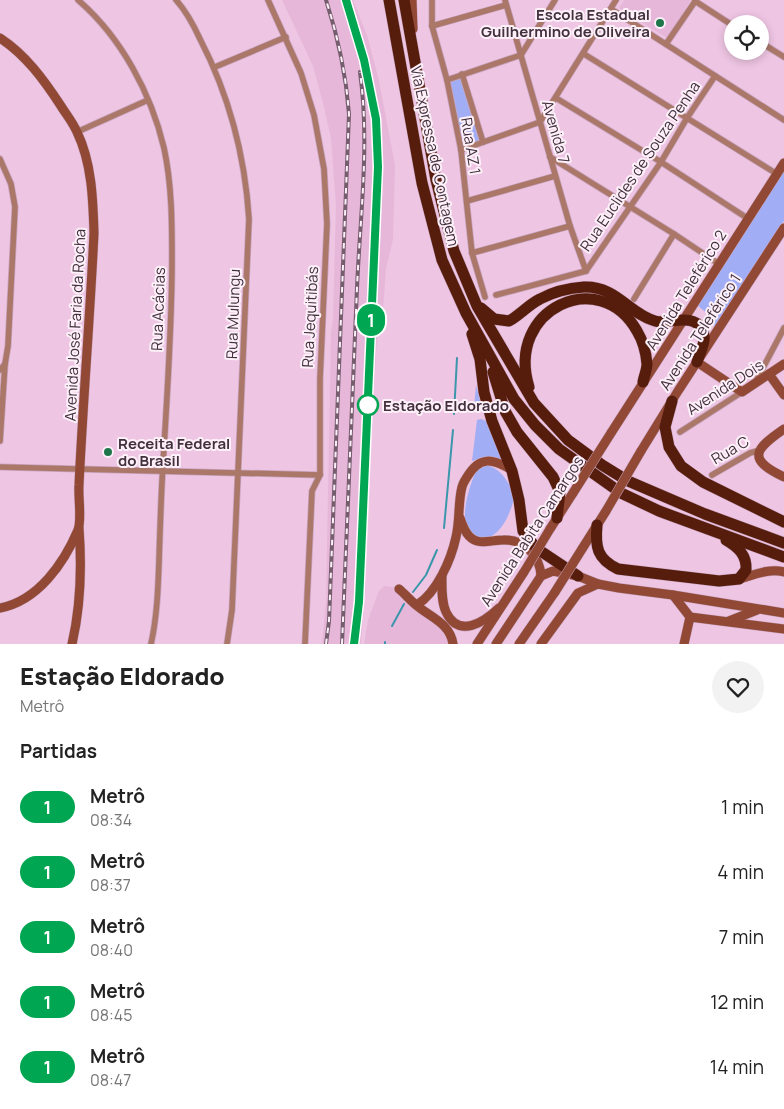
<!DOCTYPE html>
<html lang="pt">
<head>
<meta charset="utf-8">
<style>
  :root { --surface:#fff; --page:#f2f2f2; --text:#222; --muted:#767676 }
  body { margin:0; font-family:Manrope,sans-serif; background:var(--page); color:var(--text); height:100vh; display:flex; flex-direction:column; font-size:19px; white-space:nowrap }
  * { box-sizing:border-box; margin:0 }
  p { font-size:16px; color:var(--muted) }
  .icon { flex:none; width:28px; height:28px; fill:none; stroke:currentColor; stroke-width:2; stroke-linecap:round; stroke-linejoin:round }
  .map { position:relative; height:644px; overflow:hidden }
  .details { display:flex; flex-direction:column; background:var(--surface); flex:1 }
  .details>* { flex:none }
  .badge { padding:0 10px; border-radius:16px; font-size:18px; line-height:32px }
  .fabs { position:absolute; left:724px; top:15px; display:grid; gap:10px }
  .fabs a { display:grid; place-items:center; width:45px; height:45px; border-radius:50%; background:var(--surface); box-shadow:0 2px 8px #0003; font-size:25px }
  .map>.badge { position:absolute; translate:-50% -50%; box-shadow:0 0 0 2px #fff }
  h2 { padding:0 20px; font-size:19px; line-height:45px }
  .round { display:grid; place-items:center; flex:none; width:52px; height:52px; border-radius:26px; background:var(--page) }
  .overview { display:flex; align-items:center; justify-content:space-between; height:85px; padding:0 20px }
  h1 { font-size:24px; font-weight:800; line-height:38px }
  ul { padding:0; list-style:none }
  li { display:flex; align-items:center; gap:15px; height:65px; padding:0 20px }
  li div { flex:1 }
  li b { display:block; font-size:19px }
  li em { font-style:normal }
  li .badge { min-width:55px; font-weight:700; text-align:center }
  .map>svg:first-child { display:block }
</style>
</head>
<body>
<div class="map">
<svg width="784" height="644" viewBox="0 0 784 644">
  <rect width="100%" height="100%" fill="#eec5e3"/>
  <!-- built -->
  <g fill="#e6b7d9">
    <polygon points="282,0 353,0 368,38 379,81 395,165 393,239 386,269 382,323 378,324 365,529 366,583 361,644 322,644 326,600 331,332 333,319 336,206 331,138 323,103 313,66"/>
    <polygon points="624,0 691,0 667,38 619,8"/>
    <polygon points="384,586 395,587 403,596 439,626 449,644 364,644 368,620 379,591"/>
  </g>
  <!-- green -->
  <g fill="#a1aef6">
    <polygon points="461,75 483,142 461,149 448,79"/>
    <polygon points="784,169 784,221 716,329 708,314 698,306"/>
    <polygon points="476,385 482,408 474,409"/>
    <polygon points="481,419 486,421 504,460 484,457 472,461 477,420"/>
    <path d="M 485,465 C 498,468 503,474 510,486 C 515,496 514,501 510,511 C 505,525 491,546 475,535 C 470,531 466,525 465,519 C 464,503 471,481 478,467 Z"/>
  </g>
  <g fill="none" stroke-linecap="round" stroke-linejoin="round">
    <!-- stream -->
    <g stroke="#3b96ab" stroke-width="2">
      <polyline points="454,414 457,358"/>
      <polyline points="444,528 453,430"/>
      <polyline points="413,592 426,575 437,550"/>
      <polyline points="392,626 404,604"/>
      <polyline points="385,644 385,642"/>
    </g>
    <!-- street casing -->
    <g stroke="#c8a4be" stroke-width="7">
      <g id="street">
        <path d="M 78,0 C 121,37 151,93 164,148 C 172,185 172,223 172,260 C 172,328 167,396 163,464 C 161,496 160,529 159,562 C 158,590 157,617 151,644"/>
        <path d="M 176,0 C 186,11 194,26 200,39 C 229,95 245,156 249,219 L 232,610 L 227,644"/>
        <polyline points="268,0 301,73 314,115 324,169 327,224 320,379 320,475 312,491 305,644"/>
        <polyline points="432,0 432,26 447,80 461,150 472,253 485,297"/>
        <polyline points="505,0 570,226 586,271"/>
        <polyline points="695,1 732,25"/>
        <polyline points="611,9 784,120"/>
        <polyline points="432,26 506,5"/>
        <polyline points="760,42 784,57"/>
        <polyline points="666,44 696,0"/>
        <polyline points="584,54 777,174"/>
        <polyline points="215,67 286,37"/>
        <polyline points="462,74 483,142"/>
        <polyline points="447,80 521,55 555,0"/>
        <polyline points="556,98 661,162 747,218"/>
        <polyline points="77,132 148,100"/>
        <polyline points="461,150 540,122 616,0"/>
        <polyline points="550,157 674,234 719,264"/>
        <polyline points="0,159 11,184 15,207 8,346 5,364 0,370"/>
        <polyline points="467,201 555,176"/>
        <polyline points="472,253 570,226"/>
        <polyline points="586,271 661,162 687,118 715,76"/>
        <polyline points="496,295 586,271"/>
        <polyline points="634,299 674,234"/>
        <polyline points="756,381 784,328"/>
        <polyline points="680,432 742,392"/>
        <polyline points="0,441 5,364"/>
        <polyline points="0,467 320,475"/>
        <polyline points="712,475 750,453 760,450"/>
      </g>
    </g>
    <!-- secondary casing -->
    <g stroke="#c8a4be" stroke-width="10">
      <g id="secondary">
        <polyline points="412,0 413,29"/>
        <path d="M 0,38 C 26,55 44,80 61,106 C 66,114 73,123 77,132 C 92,163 93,200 94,233 C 90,317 83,401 79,485 C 78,497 82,520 78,530 C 64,563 38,601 0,608"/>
        <polyline points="697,362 742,392 784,364"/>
        <polyline points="769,374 784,395"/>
        <path d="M 784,429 C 755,449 746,459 784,477"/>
        <polyline points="611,433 784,163"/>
        <polyline points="641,451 678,391 784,228"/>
        <path d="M 460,518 C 462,524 465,532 469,536 C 478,546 491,540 503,540 C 524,539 540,556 541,576"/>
        <polyline points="550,529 573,493"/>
        <polyline points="582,549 606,511"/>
        <path d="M 442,576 C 442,587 441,601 446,612 C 459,639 484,622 499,608"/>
        <path d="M 739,579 C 754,575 769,568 784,572"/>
        <path d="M 399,589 C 405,594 410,600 416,605 C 430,617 450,623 453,644"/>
        <polyline points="673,595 690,617"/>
        <path d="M 417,605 C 437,592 451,560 456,537 C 460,521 458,501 462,487 C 463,483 465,480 467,477 C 480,455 493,459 512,470"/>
        <polyline points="690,617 784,629"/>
        <polyline points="729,621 757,610"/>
        <path d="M 72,644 C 81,605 82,568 79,528"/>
        <polyline points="477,644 524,572"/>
        <polyline points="496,644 541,576 553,571 578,576 598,584 619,588 673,595 784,613"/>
        <polyline points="519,644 555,592"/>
        <polyline points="541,644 578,593 598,584"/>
        <polyline points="684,644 690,617"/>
      </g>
    </g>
    <!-- highway casing -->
    <g stroke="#c8a4be" stroke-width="12">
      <g id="highway">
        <polyline points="389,0 422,183 442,260 466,313 514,399 535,425 559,449 621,493 659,511 784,557"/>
        <polyline points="404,0 436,180 454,251 477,306 534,403 568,440 602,465 628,481 705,514 784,543"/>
        <path d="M 481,308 L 494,319 L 509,321 C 520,315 528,305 540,299 C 553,292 569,288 584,287 C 617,286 629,314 655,321 C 669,325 692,312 702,329 C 708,339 700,352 697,362"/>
        <polyline points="472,334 480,359 484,392 492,421 512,471 519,500 523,531 536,548 578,576"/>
        <polyline points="493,372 505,411 517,432 553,477 560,492 557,518"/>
        <path d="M 529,387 C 505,309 600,265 637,331 C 643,341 646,352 647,364 C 647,370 644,376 643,382"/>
        <polyline points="672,401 665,427 669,447 681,466 703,482 784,522"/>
        <path d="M 597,525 C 595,547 597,559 618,569 L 719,581 L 739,579 L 746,570 C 747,555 738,547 726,540"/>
      </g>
    </g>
    <!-- street -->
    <use href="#street" stroke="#aa7769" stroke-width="5.5"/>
    <!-- secondary -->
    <use href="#secondary" stroke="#914936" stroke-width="9"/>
    <!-- highway -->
    <use href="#highway" stroke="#561c0c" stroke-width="11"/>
    <!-- rail casing -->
    <g stroke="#755d6e" stroke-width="4">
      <g id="rail">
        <polyline points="346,0 364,59 376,119 378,167 359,602 353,644"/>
        <path d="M 326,644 L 329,621 L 349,114 C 346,74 338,37 326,0"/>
        <path d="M 342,644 C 347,525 352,407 357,288 C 360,216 370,144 360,72"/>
      </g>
    </g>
    <!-- rail -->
    <use href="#rail" stroke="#fdf0f9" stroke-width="2" stroke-dasharray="5.5" stroke-linecap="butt"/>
    <!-- secondary-bridge casing -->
    <g stroke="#c8a4be" stroke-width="10" stroke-linecap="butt">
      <g id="secondary-bridge">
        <polyline points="573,493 611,433"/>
        <polyline points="606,511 641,451"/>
        <polyline points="524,572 550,529"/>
        <polyline points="555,592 582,549"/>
      </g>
    </g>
    <!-- secondary-bridge -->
    <use href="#secondary-bridge" stroke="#914936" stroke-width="9"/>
  </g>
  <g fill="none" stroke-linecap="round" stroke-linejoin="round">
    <!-- line casing -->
    <g stroke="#fff" stroke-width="11">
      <polyline id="line" points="346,0 364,60 376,119 378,167 359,602 354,644"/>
    </g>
    <!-- line -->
    <use href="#line" stroke="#00a651" stroke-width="8"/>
  </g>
  <!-- markers -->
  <g fill="#1f764a" stroke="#fdf0f9" stroke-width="2">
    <circle cx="660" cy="23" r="5"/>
    <circle cx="108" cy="452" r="5"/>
  </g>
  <circle fill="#fff" stroke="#00a651" stroke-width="2.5" cx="368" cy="405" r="10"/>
  <g text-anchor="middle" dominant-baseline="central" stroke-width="4" stroke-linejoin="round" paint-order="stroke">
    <!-- poi labels -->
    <g font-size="15" font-weight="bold" fill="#42313d" stroke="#fdf0f9" text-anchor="end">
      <text x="650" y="14">Escola Estadual<tspan x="650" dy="17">Guilhermino de Oliveira</tspan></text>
      <text x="118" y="443" text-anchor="start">Receita Federal<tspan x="118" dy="17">do Brasil</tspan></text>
    </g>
    <!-- street labels -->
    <g font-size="15" fill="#42313d" stroke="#fdf0f9">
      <text transform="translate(556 132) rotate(74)">Avenida 7</text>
      <text transform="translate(471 146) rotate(81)">Rua AZ 1</text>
      <text transform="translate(435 156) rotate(78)">Via Expressa de Contagem</text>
      <text transform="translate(640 166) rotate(-56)">Rua Euclides de Souza Penha</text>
      <text transform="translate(686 290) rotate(-58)">Avenida Teleférico 2</text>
      <text transform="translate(158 309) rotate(-88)">Rua Acácias</text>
      <text transform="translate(233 314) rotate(-88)">Rua Mulungu</text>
      <text transform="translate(310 317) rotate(-87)">Rua Jequitibás</text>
      <text transform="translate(75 325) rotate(-87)">Avenida José Faria da Rocha</text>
      <text transform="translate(700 332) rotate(-57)">Avenida Teleférico 1</text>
      <text transform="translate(725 387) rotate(-33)">Avenida Dois</text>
      <text transform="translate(730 450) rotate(-30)">Rua C</text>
      <text transform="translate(532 531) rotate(-57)">Avenida Babita Camargos</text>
    </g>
    <!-- stop labels -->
    <g font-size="15" font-weight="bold" fill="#42313d" stroke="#fdf0f9" text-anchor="start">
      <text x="383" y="405">Estação Eldorado</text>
    </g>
  </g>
</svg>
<div class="fabs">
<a><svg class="icon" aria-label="locate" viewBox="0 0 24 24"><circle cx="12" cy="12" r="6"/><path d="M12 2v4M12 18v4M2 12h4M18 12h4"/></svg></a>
</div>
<b class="badge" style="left:371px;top:320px;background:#00a651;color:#fff">1</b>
</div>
<section class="details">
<div class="overview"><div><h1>Estação Eldorado</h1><p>Metrô</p></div><a class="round"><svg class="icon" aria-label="heart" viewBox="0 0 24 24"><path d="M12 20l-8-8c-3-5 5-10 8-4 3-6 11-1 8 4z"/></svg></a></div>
<h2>Partidas</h2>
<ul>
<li><span class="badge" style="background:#00a651;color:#fff">1</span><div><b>Metrô</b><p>08:34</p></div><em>1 min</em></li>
<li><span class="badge" style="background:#00a651;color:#fff">1</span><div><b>Metrô</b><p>08:37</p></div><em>4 min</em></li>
<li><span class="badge" style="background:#00a651;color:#fff">1</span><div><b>Metrô</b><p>08:40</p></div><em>7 min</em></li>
<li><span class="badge" style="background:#00a651;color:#fff">1</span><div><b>Metrô</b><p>08:45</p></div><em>12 min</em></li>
<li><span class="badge" style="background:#00a651;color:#fff">1</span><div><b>Metrô</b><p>08:47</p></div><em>14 min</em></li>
</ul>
</section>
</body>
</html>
